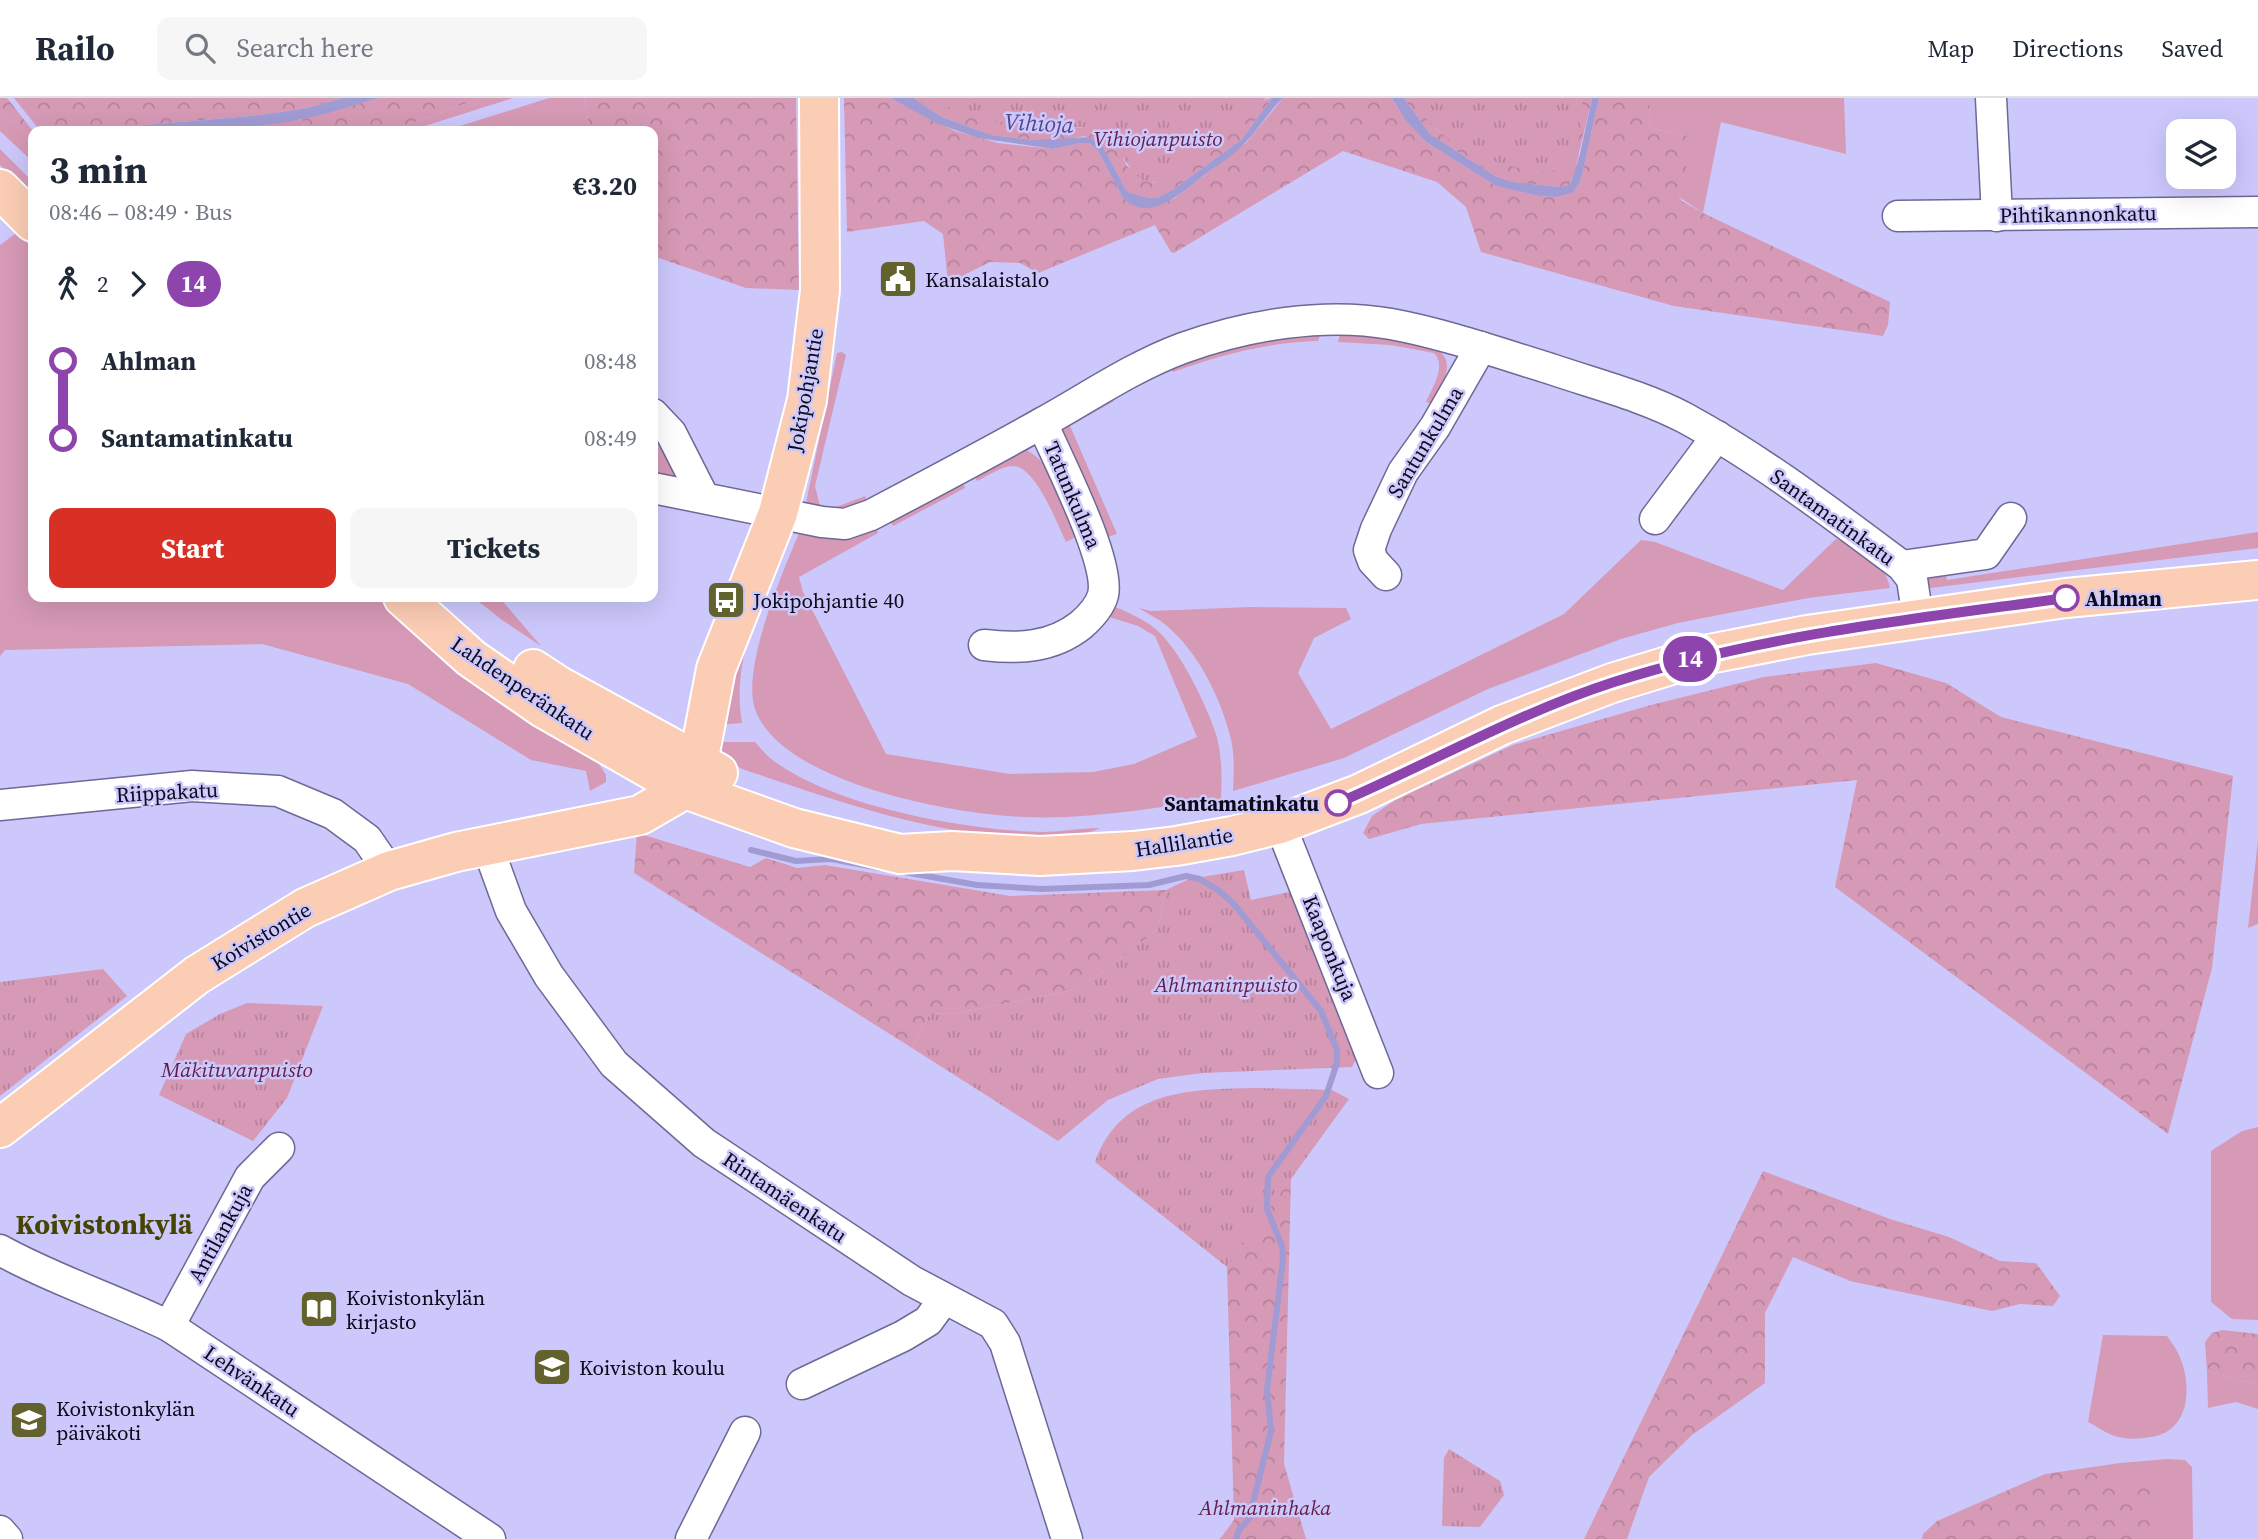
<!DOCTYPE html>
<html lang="en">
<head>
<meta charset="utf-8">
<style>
  :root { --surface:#fff; --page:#f6f6f7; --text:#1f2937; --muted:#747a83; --line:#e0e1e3; --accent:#d93025 }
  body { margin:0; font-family:"Source Serif 4",serif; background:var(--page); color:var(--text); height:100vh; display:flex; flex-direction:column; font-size:26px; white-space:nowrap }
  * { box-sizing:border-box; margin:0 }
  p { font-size:23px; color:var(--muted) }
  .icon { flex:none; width:38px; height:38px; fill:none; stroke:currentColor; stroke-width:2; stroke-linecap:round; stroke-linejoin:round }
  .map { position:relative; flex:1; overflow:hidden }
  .drawer { position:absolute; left:28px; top:28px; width:630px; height:476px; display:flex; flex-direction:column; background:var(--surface); border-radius:14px; box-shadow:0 7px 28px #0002 }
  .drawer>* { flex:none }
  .badge { padding:0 14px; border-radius:23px; font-size:24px; line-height:46px }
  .controls { position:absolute; left:2166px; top:21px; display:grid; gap:14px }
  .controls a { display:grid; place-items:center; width:70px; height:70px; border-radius:14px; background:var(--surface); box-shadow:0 7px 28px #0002; font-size:35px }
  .map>.badge { position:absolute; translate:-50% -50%; box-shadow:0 0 0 4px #fff }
  .legs { display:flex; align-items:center; gap:10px; height:77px; padding:0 21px; font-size:23px }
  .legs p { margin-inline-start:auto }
  .head { display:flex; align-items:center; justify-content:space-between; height:119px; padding:0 21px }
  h1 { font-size:38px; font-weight:700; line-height:52px }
  .button { display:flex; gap:14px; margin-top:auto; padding:14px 21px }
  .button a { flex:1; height:80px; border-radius:14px; background:var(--accent); color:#fff; font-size:28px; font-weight:700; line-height:80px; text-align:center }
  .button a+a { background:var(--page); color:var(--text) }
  ul { padding:0 21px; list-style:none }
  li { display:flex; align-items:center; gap:24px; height:77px; font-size:26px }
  li i { display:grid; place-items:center; width:10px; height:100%; margin:0 9px; background:currentColor }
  li i::after { content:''; width:18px; height:18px; margin:-9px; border:5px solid; border-radius:50%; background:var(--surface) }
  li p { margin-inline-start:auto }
  li:first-child i { background:linear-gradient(#0000 50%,currentColor 0) }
  li:last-child i { background:linear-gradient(currentColor 50%,#0000 0) }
  header { display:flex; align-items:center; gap:42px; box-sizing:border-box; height:98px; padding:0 35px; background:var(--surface); border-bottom:2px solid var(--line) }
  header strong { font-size:33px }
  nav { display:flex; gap:38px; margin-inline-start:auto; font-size:24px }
  .search { width:490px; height:63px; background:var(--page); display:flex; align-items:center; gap:18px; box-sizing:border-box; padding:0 24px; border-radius:14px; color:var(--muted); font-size:26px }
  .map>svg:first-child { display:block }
</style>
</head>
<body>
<header>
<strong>Railo</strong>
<div class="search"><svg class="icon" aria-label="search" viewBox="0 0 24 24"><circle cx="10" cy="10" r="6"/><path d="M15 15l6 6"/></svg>Search here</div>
<nav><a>Map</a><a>Directions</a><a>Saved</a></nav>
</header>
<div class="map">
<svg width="2258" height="1441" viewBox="0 0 2258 1441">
  <defs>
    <pattern id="forest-crowns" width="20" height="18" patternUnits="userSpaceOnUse" patternTransform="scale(1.75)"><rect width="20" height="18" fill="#d699b6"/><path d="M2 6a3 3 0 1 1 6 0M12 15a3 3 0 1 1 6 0" fill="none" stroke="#b6829c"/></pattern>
    <pattern id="park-tufts" width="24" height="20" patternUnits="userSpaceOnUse" patternTransform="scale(1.75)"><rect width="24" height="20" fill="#d699b6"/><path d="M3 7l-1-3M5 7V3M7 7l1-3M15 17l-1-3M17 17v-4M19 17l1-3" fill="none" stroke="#b6829c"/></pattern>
  </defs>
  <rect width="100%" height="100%" fill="#ccc8fc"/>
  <!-- grass -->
  <g fill="#d699b6">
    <polygon points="481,0 513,0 409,33 390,33"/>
    <polygon points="549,0 584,0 590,33 444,33"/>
    <polygon points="1650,0 1844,0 1846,56 1721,24 1703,115 1679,99 1689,38 1652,31 1649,21"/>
    <polygon points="0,13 24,35 33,38 33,64 0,33"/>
    <polygon points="303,21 302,33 259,33 260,27"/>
    <polygon points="0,51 33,84 33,98 0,67"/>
    <polygon points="15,136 27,140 33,146 33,499 383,499 417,535 602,658 599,666 606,677 606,684 590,693 586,673 531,662 408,586 262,546 5,552 0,558 0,147"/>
    <path d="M 1340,236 L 1367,236 L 1435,250 C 1459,264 1441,288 1432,306 L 1426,304 C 1432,290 1447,268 1434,255 L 1391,247 L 1338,244 Z"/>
    <path d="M 1320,237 L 1318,243 C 1268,244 1220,257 1173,274 L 1170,268 C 1218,250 1268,241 1320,237 Z"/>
    <path d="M 842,254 L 846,257 L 815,388 L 821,412 L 826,413 L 865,398 L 869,409 C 848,420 828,420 805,414 L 807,400 L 837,255 Z"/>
    <polygon points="1111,297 1114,303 1070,328 1117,436 1103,440 1061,345 1061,330"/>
    <polygon points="653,335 687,380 653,382"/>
    <path d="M 1024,351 C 1053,363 1067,409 1080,437 L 1066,444 C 1057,425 1035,368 1013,368 C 1001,368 988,378 977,383 L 974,377 Z"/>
    <polygon points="963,384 965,390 893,428 890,423"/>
    <path d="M 876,429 L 878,435 L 799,479 L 803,494 L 886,656 L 1010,676 L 1093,674 L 1134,666 L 1197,639 L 1155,538 L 1138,528 L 1103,517 L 1109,506 C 1126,514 1148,522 1161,536 C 1183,559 1206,606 1216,636 C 1222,656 1222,680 1221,701 C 1156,709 1090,722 1025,719 C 956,717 780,685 755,611 C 741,570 783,473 800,433 Z"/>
    <polygon points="2258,434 2258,450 1930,490 1924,489 1924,479 1944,471 1947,482"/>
    <path d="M 1836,441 C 1860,450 1885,463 1890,490 L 1808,500 L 1739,513 L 1678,525 L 1621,541 L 1488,591 L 1344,660 L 1233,693 C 1234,673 1235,653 1229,634 C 1219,597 1197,553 1167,528 C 1159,521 1148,516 1139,510 L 1151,513 L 1251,509 L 1346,510 L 1351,521 L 1314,540 L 1298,575 L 1331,631 L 1564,516 L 1641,442 L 1655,444 L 1783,492 Z"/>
    <polygon points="473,499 499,499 541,548 502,522"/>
    <path d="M 758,509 C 745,552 735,579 742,625 L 716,627 Z"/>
    <path d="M 716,644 L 755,644 C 761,651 767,658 774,663 C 836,709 965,732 1041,734 C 1061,734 1081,730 1100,730 C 1084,738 1061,739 1043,739 C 939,741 839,703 742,671 C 728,664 722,657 716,644 Z"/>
    <polygon points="2258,743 2258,826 2248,830"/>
    <polygon points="2258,1029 2258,1222 2232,1221 2211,1204 2211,1053 2242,1033"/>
    <path d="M 2103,1237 L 2167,1238 C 2171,1244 2176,1250 2179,1257 C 2193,1288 2190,1335 2150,1339 C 2137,1341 2125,1342 2112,1337 C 2104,1334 2096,1328 2088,1324 Z"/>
    <polygon points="2207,1273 2258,1287 2258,1311 2236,1304 2208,1310"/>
    <polygon points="2167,1361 2185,1362 2192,1369 2193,1441 2132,1441 2151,1430 2119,1382 2120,1365"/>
  </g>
  <!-- forest -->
  <g fill="url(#forest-crowns)">
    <polygon points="0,0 7,0 33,33 33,38 24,35 0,13"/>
    <polygon points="14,0 343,0 307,10 261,17 75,33 44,33 38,30"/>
    <polygon points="379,0 481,0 390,33 302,33 303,21"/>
    <polygon points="584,0 796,0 799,192 746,190 653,158 653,33 590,33"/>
    <polygon points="844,0 891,0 955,33 998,45 1053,51 1081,45 1089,45 1098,53 1123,100 1135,108 1174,101 1247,44 1283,0 1392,0 1406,23 1426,44 1496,88 1539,98 1556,99 1573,95 1581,82 1599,0 1650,0 1649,21 1652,31 1689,38 1693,43 1679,98 1682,103 1703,115 1890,204 1888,227 1883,238 1674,208 1481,154 1466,109 1437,84 1343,53 1174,155 1171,154 1155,127 1038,175 1020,165 990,164 948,185 943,136 924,123 847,134"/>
    <path d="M 913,0 L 929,0 L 972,16 L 1042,31 L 1089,29 L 1106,36 L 1119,51 L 1127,68 L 1153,85 C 1173,79 1188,68 1204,55 C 1220,43 1254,0 1272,0 L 1242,41 L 1174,91 L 1157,100 L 1150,100 L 1130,95 L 1126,92 L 1103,49 L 1085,38 L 1061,42 L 1034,42 L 991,37 L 942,19 Z"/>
    <polygon points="1404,0 1412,0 1436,31 1464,51 1492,62 1525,71 1576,50 1582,0 1592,0 1574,76 1569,87 1561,89 1513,84 1495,78 1430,36"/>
    <polygon points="1876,565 1946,585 2001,619 2233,678 2212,870 2168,1036 1835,789 1857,682 1421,726 1369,741 1363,735 1372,718 1395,702 1513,647 1651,607 1764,579"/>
    <polygon points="637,735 750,769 766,760 797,770 825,767 1010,798 1166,792 1158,831 1110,869 1073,892 952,916 930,915 912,950 634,775"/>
    <polygon points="1763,1073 1890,1121 1949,1139 2000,1163 2036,1165 2060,1198 2053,1208 2020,1206 1992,1213 1850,1183 1793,1159 1765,1215 1765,1285 1692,1337 1649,1379 1627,1441 1584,1441"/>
    <polygon points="1291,1080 1284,1366 1306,1441 1220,1441 1234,1422 1227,1169"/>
    <polygon points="2222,1232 2258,1236 2258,1287 2207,1273 2205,1244 2212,1235"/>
    <polygon points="2120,1365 2120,1382 2157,1392 2151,1431 2132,1441 1922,1441 1923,1436 1937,1423 2045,1376"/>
  </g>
  <!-- park -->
  <g fill="url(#park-tufts)">
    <path d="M 929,0 L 1266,0 C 1236,23 1192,77 1156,84 C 1129,90 1122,37 1090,30 C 1075,27 1058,32 1042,31 C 1009,28 958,16 929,0 Z"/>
    <path d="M 1412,0 L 1582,0 C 1581,15 1581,51 1572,63 C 1555,87 1487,62 1465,52 C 1456,47 1447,40 1439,33 C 1428,25 1420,11 1412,0 Z"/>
    <polygon points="1244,772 1251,802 1294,793 1357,959 1352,969 1202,975 1158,981 1108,1002 1058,1043 912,950 930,915 952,916 1073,892 1110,869 1158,831 1166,792 1189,781"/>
    <polygon points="103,871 127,898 0,998 0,884"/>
    <polygon points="247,905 323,908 287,1000 253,1043 159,997 186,936 220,916"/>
    <path d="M 1258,990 L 1332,992 L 1349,1001 L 1227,1169 L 1095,1064 C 1121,991 1191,991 1258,990 Z"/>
    <polygon points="1449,1351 1500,1383 1504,1397 1480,1429 1442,1428 1444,1360"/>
  </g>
  <!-- water -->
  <g fill="#a19bd4">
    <path d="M 343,0 L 379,0 C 357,6 335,14 312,19 C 234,36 154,33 75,33 L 261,17 L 307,10 Z"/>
    <path d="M 891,0 L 913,0 L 942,19 L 991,37 L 1034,42 L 1090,39 L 1103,49 L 1126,92 L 1130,95 L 1150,100 L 1157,100 L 1174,91 L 1242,41 L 1272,0 L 1283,0 C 1269,13 1259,31 1245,45 C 1235,56 1223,64 1211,72 C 1188,88 1152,129 1123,100 L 1098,53 L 1089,45 L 1081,45 L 1053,51 L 978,40 L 936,25 Z"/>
    <polygon points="1392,0 1404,0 1430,36 1495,78 1513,84 1561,89 1568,87 1571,84 1580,56 1592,0 1599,0 1581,82 1573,95 1556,99 1539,98 1496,88 1426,44 1406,23"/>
  </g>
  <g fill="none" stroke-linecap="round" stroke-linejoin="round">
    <!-- stream -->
    <g stroke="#a19bd4" stroke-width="6">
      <polyline points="751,752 796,763 831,761 880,770"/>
      <polyline points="898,773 977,787 1042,791 1149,787 1186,778 1200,781 1218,792 1233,805 1321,913 1337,952 1337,965 1326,998 1268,1079 1267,1111 1282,1148 1283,1161 1267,1292 1271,1333 1249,1421 1239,1432 1236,1441"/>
    </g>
    <!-- minor casing -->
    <g stroke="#6d6896" stroke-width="33">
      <g id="minor">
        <polyline points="1991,0 1997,118"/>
        <polyline points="1898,118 2258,114"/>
        <polyline points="653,316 671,335 703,398"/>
        <path d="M 653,390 L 822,424 L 845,426 L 871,417 C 928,387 985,357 1042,325 C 1089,299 1132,269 1183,250 C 1247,227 1324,214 1391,226 C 1445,236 1499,255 1551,271 C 1595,286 1643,298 1685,320 C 1762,362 1832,416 1902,468 L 1912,481 L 1918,521"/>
        <polyline points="1655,421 1717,338"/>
        <polyline points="1902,468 1986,456 2011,420"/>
        <polyline points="1386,477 1373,463 1369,452 1376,431 1403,374 1435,329 1481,249"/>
        <path d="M 984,547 C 1018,551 1052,550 1081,527 C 1089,520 1100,508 1103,497 C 1111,464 1057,360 1042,325"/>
        <polyline points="0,707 192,688 278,693 333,716 367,741 389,773"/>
        <polyline points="1280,726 1378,975"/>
        <polyline points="487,747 511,813 549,878 614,966 704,1045 912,1183 993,1226 1005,1245 1067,1441"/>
        <path d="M 0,1152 C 54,1182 114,1201 169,1228 L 490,1441"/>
        <polyline points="169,1228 250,1079 279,1050"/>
        <polyline points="802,1286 903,1238 928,1223 944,1201"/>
        <polyline points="0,1433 7,1441"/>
        <polyline points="691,1441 745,1334"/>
      </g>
    </g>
    <!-- major casing -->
    <g stroke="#fff" stroke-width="42">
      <g id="major">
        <polyline points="0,91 33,124"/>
        <polyline points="403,499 471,560 543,610 685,691 794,730 900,756 952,753 1040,758 1133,753 1176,748 1232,738 1280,726 1359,696 1502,627 1612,585 1704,557 1807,537 2066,500 2258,482"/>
        <polyline points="533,571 559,588 718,675"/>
        <polyline points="0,1030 197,877 305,810 389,773 456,754 640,717 685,691 698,665 716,571 778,415 807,302 820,192 819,0"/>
      </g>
    </g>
    <!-- minor -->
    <use href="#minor" stroke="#fff" stroke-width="30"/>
    <!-- major -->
    <use href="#major" stroke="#fccdb5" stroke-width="38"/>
  </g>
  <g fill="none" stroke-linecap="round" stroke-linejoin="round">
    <!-- line-1 casing -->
    <g stroke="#fff" stroke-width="16">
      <path id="line-1" d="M 1338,705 C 1431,665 1518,615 1614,584 C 1761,537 1914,521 2066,500"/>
    </g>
    <!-- line-1 -->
    <use href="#line-1" stroke="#8e44ad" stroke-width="10"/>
  </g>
  <!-- icons -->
  <defs>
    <g id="civic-square" transform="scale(2.0125)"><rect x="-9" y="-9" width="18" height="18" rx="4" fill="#62622e" stroke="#ccc8fc"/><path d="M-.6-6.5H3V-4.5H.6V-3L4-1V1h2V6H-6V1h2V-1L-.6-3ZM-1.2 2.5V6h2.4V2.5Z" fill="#fff"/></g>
    <g id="bus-square" transform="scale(2.0125)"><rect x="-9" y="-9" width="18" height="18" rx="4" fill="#62622e" stroke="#ccc8fc"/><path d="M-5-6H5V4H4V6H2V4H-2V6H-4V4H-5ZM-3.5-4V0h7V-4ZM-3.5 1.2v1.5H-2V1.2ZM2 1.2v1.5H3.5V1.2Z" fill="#fff"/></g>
    <g id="library-square" transform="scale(2.0125)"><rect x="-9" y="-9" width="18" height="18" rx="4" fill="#62622e" stroke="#ccc8fc"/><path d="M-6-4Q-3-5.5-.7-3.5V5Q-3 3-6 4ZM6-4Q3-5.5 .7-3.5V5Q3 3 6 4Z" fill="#fff"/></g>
    <g id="school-square" transform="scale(2.0125)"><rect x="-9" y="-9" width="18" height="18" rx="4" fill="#62622e" stroke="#ccc8fc"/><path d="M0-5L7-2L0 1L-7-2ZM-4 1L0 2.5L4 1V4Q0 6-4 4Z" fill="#fff"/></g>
  </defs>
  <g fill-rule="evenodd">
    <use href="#civic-square" x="898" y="181"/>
    <use href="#bus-square" x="726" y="502"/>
    <use href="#library-square" x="319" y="1211"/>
    <use href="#school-square" x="552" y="1269"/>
    <use href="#school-square" x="29" y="1322"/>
  </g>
  <!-- markers -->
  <g fill="#fff" stroke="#8e44ad" stroke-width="3.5">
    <circle cx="2066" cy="500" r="12"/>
    <circle cx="1338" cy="705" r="12"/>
  </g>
  <g text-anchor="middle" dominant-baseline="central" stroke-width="5" stroke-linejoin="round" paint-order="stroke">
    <!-- park labels -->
    <g font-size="21" font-style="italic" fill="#641d46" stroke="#ccc8fc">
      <text x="1158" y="40">Vihiojanpuisto</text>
      <text x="1226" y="886">Ahlmaninpuisto</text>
      <text x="237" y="971">Mäkituvanpuisto</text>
      <text x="1265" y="1409">Ahlmaninhaka</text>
    </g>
    <!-- street labels -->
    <g font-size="21" fill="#0c091a" stroke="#ccc8fc">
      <text transform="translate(2078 116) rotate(-1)">Pihtikannonkatu</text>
      <text transform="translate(805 292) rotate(-80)">Jokipohjantie</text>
      <text transform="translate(1425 344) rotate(-59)">Santunkulma</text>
      <text transform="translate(1073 397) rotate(67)">Tatunkulma</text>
      <text transform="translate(1833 419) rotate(36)">Santamatinkatu</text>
      <text transform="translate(523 590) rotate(34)">Lahdenperänkatu</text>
      <text transform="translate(167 694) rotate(-3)">Riippakatu</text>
      <text transform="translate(1184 744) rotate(-9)">Hallilantie</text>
      <text transform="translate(261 838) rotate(-31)">Koivistontie</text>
      <text transform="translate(1330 850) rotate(68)">Kaaponkuja</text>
      <text transform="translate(785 1099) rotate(34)">Rintamäenkatu</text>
      <text transform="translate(220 1135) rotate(-61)">Antilankuja</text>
      <text transform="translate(252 1283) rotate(34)">Lehvänkatu</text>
    </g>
    <!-- poi labels -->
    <g font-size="21" fill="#0c091a" stroke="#ccc8fc" text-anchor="start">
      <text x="925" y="181">Kansalaistalo</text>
      <text x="753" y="502">Jokipohjantie 40</text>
      <text x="346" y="1199">Koivistonkylän<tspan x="346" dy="24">kirjasto</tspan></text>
      <text x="579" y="1269">Koiviston koulu</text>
      <text x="56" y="1310">Koivistonkylän<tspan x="56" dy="24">päiväkoti</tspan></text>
    </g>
    <!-- stop labels -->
    <g font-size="21" font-weight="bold" fill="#0c091a" stroke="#ccc8fc" text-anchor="start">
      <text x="2085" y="500">Ahlman</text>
      <text x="1319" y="705" text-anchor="end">Santamatinkatu</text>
    </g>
    <!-- water labels -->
    <g font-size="23" font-style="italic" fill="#53478e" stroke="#ccc8fc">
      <text transform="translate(1039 25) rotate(3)">Vihioja</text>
    </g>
    <!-- district labels -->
    <g font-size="28" font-weight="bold" fill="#454402" stroke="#ccc8fc">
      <text x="104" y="1126">Koivistonkylä</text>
    </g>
  </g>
</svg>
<div class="controls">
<a><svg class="icon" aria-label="layers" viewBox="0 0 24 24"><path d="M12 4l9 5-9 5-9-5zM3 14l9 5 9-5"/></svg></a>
</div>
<b class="badge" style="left:1690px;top:561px;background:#8e44ad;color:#fff">14</b>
<section class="drawer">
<div class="head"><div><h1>3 min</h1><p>08:46 – 08:49 · Bus</p></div><b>€3.20</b></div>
<div class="legs"><svg class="icon" aria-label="walk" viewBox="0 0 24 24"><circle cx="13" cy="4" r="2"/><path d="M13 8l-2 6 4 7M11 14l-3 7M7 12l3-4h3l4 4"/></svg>2<svg class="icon" aria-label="forward" viewBox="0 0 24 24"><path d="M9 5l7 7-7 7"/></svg><b class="badge" style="background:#8e44ad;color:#fff">14</b></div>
<ul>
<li><i style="color:#8e44ad"></i><b>Ahlman</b><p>08:48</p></li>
<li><i style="color:#8e44ad"></i><b>Santamatinkatu</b><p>08:49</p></li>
</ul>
<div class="button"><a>Start</a><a>Tickets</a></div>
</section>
</div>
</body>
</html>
